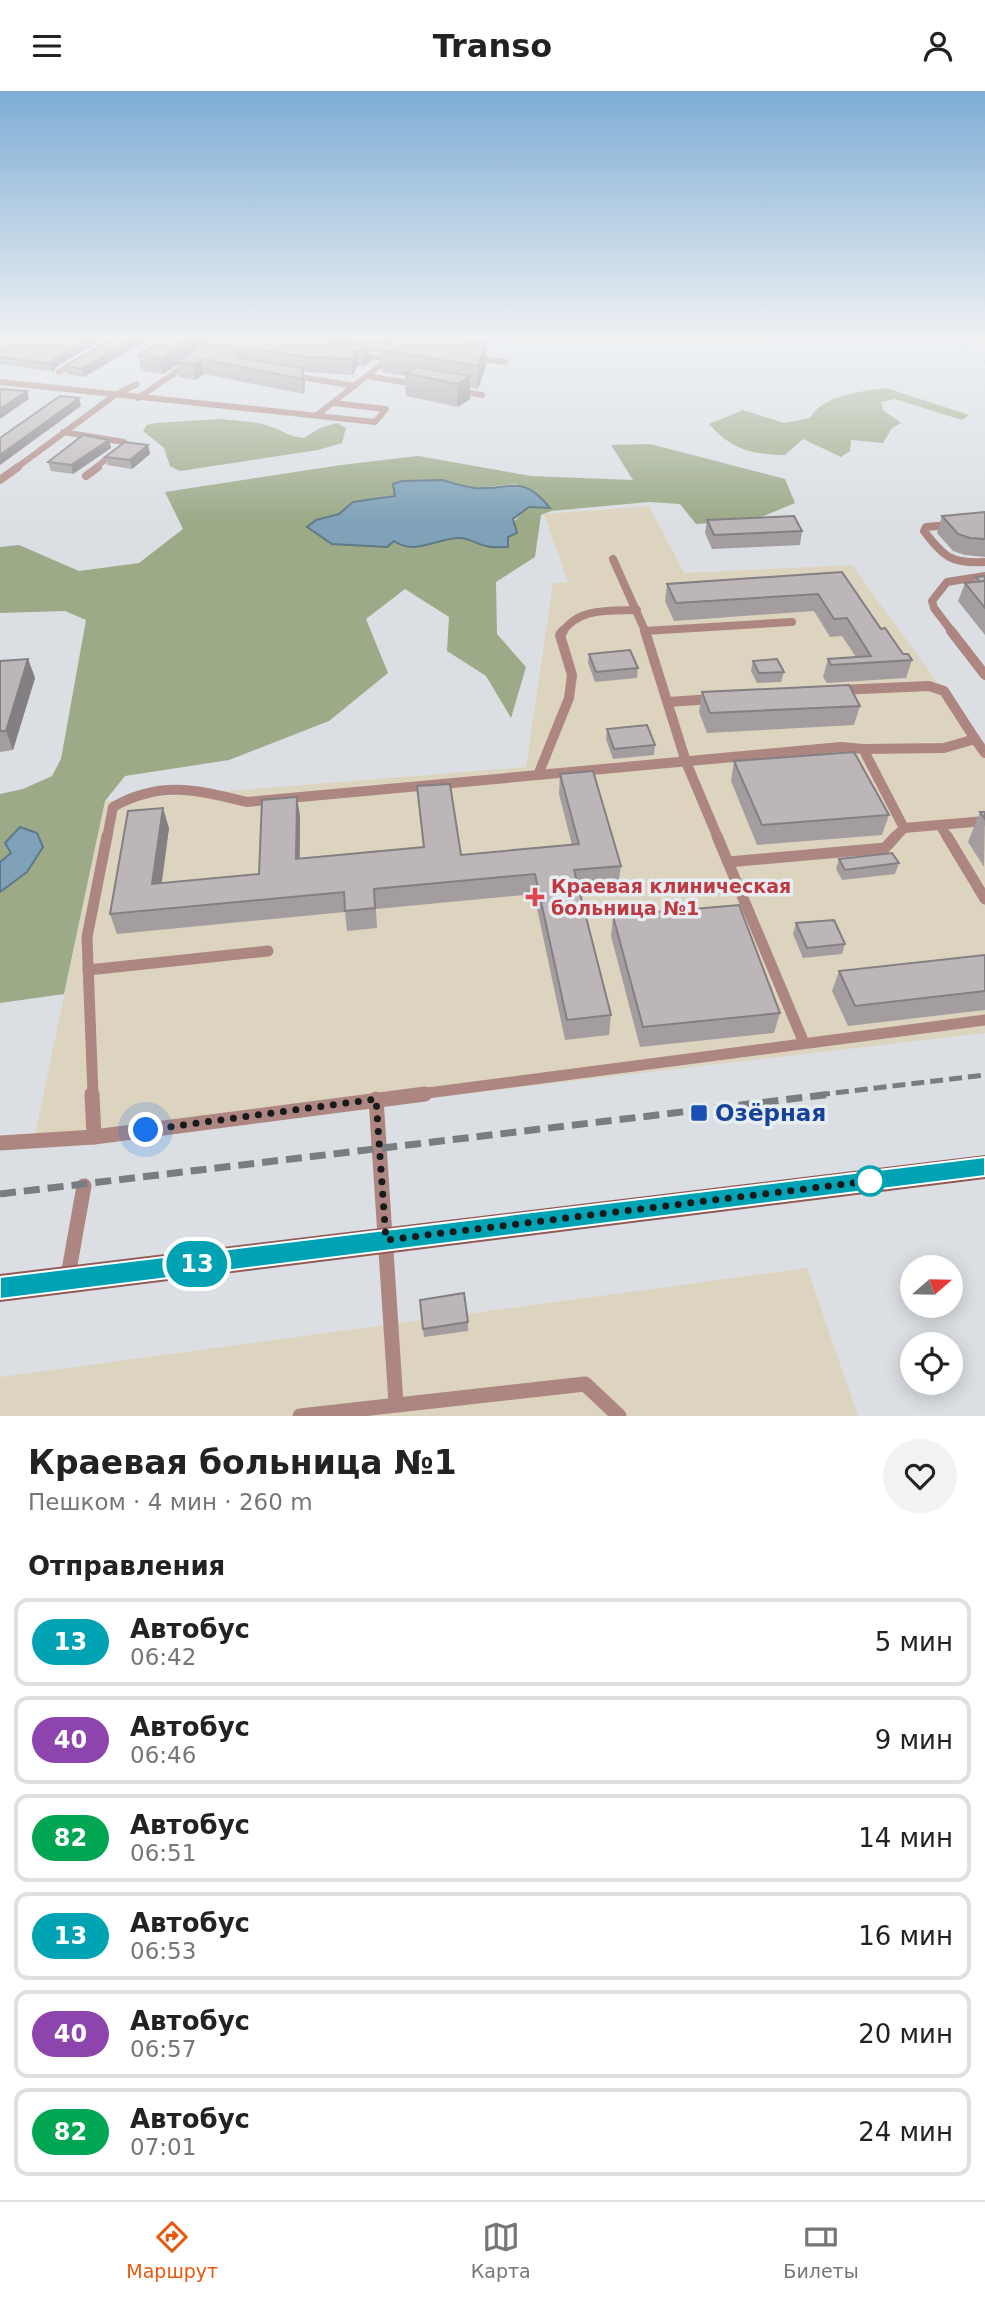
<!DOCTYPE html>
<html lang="ru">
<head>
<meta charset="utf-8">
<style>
  :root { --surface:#fff; --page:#f2f2f2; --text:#222; --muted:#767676; --line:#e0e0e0; --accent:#ea580c }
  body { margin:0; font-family:"DejaVu Sans",sans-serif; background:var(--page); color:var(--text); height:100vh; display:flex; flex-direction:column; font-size:26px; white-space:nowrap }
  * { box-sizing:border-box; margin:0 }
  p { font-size:23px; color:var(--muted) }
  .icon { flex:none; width:38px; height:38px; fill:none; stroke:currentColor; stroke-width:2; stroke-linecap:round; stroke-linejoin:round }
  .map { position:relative; height:1325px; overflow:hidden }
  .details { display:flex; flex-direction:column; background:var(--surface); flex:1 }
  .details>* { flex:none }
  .badge { padding:0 14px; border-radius:23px; font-size:24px; line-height:46px }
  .needle { width:46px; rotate:70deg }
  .fabs { position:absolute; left:900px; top:1164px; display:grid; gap:14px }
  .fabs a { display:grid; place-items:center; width:63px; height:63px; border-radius:50%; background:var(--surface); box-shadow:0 4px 18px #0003; font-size:35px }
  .you { position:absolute; width:35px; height:35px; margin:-18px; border:5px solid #fff; border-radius:50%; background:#1a73e8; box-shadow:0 0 0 10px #1a73e833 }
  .map>.badge { position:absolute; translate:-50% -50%; box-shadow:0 0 0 4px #fff }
  h2 { padding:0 28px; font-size:26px; line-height:63px }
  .round { display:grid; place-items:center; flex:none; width:74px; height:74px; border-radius:37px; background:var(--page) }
  .overview { display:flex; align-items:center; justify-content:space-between; height:119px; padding:0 28px }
  h1 { font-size:33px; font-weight:600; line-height:52px }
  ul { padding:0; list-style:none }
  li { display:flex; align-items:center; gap:21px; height:88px; margin:0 14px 10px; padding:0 14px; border:4px solid var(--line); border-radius:14px }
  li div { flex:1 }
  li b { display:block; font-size:26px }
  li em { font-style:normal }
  li .badge { min-width:77px; font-weight:700; text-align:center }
  header { display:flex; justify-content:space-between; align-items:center; height:91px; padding:0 28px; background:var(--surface); font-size:32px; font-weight:600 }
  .menu { display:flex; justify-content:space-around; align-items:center; height:98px; border-top:2px solid var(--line); background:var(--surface); font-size:19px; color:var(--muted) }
  .menu a { display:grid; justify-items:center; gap:4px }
  .menu .current { color:var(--accent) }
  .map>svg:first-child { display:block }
</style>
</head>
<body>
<header><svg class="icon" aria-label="menu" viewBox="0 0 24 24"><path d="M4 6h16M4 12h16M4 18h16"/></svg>Transo<svg class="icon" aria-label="person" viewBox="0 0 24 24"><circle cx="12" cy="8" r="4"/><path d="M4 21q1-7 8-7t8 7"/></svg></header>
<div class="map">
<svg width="985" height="1325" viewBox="0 0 985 1325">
  <rect width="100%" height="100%" fill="#dbdfe4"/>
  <!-- medical -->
  <g fill="#ddd4bf">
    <polygon points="649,415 684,482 852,474 985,657 985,942 33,1053 105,710 526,676 553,492 568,491 544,423"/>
    <polygon points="807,1177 858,1325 0,1325 0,1286"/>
  </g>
  <!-- forest -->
  <g fill="#9caa88" fill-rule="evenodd">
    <path d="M 886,297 L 969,324 L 962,329 L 895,308 L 881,311 L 883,319 L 901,332 L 892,337 L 883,352 L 851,349 L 850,360 L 841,366 L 803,348 L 785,364 C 751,363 732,359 709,333 L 743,319 L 784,332 L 810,327 C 822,304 863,300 886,297 Z"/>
    <path d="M 221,328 C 238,330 256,330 272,336 C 285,341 288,345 304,347 L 320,337 L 337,332 L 346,337 L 342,352 L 318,359 L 180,380 L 170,375 L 164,357 L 143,340 L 147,334 L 156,332 Z"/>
    <path d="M 650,353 L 785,388 L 795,412 L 754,429 L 696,433 L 680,413 L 649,411 L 551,420 L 541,424 L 535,466 L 496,491 L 497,543 L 526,576 L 511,627 L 486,585 L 447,560 L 449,526 L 405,498 L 366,528 L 388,582 L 329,630 L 229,669 L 125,685 L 105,710 L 64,903 L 0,912 L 0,703 L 23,698 L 52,685 L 61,668 L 86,529 L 65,520 L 0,522 L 0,456 L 19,454 L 79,480 L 139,472 L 183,438 L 165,401 L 341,374 L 418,365 L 531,385 L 633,389 L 611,354 ZM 442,389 L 475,397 L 516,393 L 548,417 L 529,416 C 514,428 507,437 508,456 L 484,455 L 468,447 L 454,447 L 422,456 L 316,429 L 339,423 L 354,411 L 396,404 L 393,393 L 402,390 Z"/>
  </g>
  <!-- water -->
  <g fill="#7fa2b8" stroke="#607989" stroke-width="2">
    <path d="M 442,389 C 453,392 464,396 475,397 C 511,399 522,382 550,417 L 529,416 L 513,428 L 517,442 L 508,446 L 508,456 C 501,456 493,457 486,455 C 476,453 470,447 459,447 C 437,447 415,465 394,450 L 387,456 L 332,453 L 307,436 L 316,429 L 339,423 L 353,411 L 395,405 L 393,393 L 402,390 Z"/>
    <polygon points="20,736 37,742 43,756 27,781 0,801 0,771 11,762 5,752"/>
  </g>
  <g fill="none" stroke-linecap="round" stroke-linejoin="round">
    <!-- path -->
    <polyline stroke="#999ca0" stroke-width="2" stroke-dasharray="2 3.5" stroke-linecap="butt" points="946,245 985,271"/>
    <!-- service-far4 -->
    <g stroke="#ae8681" stroke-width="6">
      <polyline points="357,264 388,268"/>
      <polyline points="475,267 505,271"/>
      <polyline points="59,281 74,272"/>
      <polyline points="294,285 355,295"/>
      <polyline points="367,285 415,293"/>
      <polyline points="0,291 375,331 386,318 333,312"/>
      <polyline points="458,300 482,304"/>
      <polyline points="138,307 188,273"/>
      <polyline points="317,324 391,266"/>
      <polyline points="63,341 124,351 123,355 95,377"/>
      <polyline points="16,377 115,304 137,293"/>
    </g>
    <!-- service-far3 -->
    <g stroke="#ae8681" stroke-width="8">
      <polyline points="86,385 98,376"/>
      <polyline points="0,389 18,376"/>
      <path d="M 950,434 L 926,436 L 924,440 C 944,466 951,473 985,471"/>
      <polyline points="613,468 646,542"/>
      <polyline points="645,540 792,531"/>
      <path d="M 562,542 C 578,516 610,520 637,519"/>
      <polyline points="953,542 934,517 932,510 947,491 985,485"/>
    </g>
    <!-- service-far2 -->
    <g stroke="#ae8681" stroke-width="10">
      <polyline points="645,540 686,671 718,747"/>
      <polyline points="951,540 985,584"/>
      <polyline points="839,599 929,595 944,600 975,648 944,657 863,658"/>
      <polyline points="668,611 712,608"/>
      <polyline points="975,648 985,662"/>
      <polyline points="538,684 569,607 572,584 560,544 563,540"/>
      <polyline points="940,734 948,747"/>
      <polyline points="904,737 985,730"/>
      <path d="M 107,747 L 113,716 C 161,689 197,699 247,711 L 841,656 L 863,658 L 904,737 L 894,747"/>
    </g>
    <!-- service-far1 -->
    <g stroke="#ae8681" stroke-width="11">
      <polyline points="717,745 804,952"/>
      <polyline points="947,745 985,808"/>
      <polyline points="728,771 885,757 896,745"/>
      <polyline points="88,879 268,860"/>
      <polyline points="93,1004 87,846 107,745"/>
      <polyline points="412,1004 985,929"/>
    </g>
    <!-- service -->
    <g stroke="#ae8681" stroke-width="15">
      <polyline points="92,1003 94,1046"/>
      <polyline points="376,1008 396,1312"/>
      <polyline points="0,1052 94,1046 425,1003"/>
      <polyline points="68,1185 84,1095"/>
      <polyline points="300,1325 585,1293 619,1325"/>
    </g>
    <!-- secondary -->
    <polygon fill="#925a55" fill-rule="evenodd" points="985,1064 985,1088 0,1211 0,1183"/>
    <!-- rail-far1 -->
    <polyline stroke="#797c80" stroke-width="5" stroke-dasharray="13 6" stroke-linecap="butt" points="817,1004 985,984"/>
    <!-- rail -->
    <polyline stroke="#797c80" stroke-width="7" stroke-dasharray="16 8" stroke-linecap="butt" points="0,1103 832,1003"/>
  </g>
  <!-- wall -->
  <g fill="#a39d9f">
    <polygon points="5,245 56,276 53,281 0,273 0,248"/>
    <polygon points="117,245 154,245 84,286 67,283 65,275"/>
    <polygon points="170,245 389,245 390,251 486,274 478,298 470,296 470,308 458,316 406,305 405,285 382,281 380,261 370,260 371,271 363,275 358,274 353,284 304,281 305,293 304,303 204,283 196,289 179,286 177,274 163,283 141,280 138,264"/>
    <polygon points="109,349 111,357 73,383 51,380 48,371"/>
    <polygon points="148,354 150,363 132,378 107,374 105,366"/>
    <polygon points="985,421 985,466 965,464 953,460 937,442 942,425"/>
    <polygon points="707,429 802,440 800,454 712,458 705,442"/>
    <polygon points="842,481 881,538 903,563 912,569 906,587 827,592 823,586 828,568 856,566 842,545 830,546 814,520 674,530 665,510 667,493"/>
    <polygon points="985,485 985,544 958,510 965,492 974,491 976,486"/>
    <polygon points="589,563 638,577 637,587 595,591 588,572"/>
    <polygon points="28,568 35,587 13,659 0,661 0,570"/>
    <polygon points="753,570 784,581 781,591 757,592 751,580"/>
    <polygon points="702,601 860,615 854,634 707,642 699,621"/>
    <polygon points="607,638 655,654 654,664 613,668 606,648"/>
    <polygon points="734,670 889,724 882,744 757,754 731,690"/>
    <polygon points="560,683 621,775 618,795 579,799 611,924 609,944 565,949 534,803 376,818 377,837 347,840 345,821 117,843 110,823 169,737 161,792 259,783 297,706 300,726 300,768 423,756 417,695 461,764 572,754 559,703"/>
    <polygon points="980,721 985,721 984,776 968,751"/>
    <polygon points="839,768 899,772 895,783 842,789 836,778"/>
    <polygon points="613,825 780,922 774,942 640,956 611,845"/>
    <polygon points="796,832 845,853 842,863 803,867 793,843"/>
    <polygon points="985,864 985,919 848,935 832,900 839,880"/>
    <polygon points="420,1209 468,1231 468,1240 424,1246"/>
  </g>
  <!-- shaded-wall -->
  <g fill="#847f82">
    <polygon points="94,245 109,245 56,276 53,281 51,273 54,268"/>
    <polygon points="140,245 154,245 84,286 82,278"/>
    <polygon points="195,245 221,245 176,271 177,274 163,283 160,268"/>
    <polygon points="388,245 389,245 390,259 386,260 385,247"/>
    <polygon points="486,252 486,274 478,298 478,275"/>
    <polygon points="241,256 243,271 237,275 234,260"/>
    <polygon points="370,256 371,271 363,275 362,260"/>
    <polygon points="357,259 358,274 353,284 351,268"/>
    <polygon points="201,268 204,283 196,289 193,273"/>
    <polygon points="303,277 305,293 304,303 302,288"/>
    <polygon points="470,285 470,308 458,316 457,293"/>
    <polygon points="27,300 29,308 0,328 0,318"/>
    <polygon points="79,307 81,315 0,374 0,364"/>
    <polygon points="109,349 111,357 73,383 71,374"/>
    <polygon points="148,354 150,363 132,378 130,369"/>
    <polygon points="28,568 35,587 13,659 6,640"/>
    <polygon points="297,706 300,726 299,788 296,768"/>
    <polygon points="163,717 169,737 159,813 152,793"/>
  </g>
  <!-- building -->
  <g fill="#bdb6b9" stroke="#847f82" stroke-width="2">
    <polygon points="5,245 94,245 54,268 51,273 0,266 0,248"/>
    <polygon points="117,245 140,245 82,278 65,275"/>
    <polygon points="170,245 195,245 160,268 138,264"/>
    <polygon points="215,245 293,245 370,256 362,260 357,259 351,268 305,266 241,256 234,260 239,267 303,277 302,288 201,268 193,273 176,271"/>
    <polygon points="371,245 388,245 385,247"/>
    <polygon points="397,245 437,245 486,252 478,275 380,259"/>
    <polygon points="416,276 470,285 457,293 405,282"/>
    <polygon points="0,298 27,300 0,318"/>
    <polygon points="60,305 79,307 0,364 0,347"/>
    <polygon points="83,344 109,349 71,374 48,371"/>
    <polygon points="125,351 148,354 130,369 105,366"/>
    <polygon points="985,421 985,448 970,447 958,443 942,425"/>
    <polygon points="794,425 802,440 714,444 707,429"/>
    <polygon points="842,481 881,538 885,537 903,563 908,563 912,569 831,574 828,568 871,565 847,527 834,528 818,503 676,512 667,493"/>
    <polygon points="985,485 985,490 980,491 976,486"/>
    <polygon points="985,490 985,517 965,492"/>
    <polygon points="630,559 638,577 596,581 589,563"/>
    <polygon points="28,568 6,640 0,640 0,570"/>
    <polygon points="777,568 784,581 759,582 753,570"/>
    <polygon points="849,594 860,615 710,622 702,601"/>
    <polygon points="647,634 655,654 614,658 607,638"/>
    <polygon points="854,661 889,724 762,734 734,670"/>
    <polygon points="593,680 621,775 574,779 611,924 567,929 535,783 374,798 375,817 345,820 344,801 110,823 128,720 163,717 152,793 259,783 262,709 297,706 296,768 424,756 417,695 450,693 461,764 579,753 560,683"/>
    <polygon points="980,721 985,721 985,728"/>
    <polygon points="892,762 899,772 845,779 839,768"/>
    <polygon points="739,814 780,922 643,936 613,825"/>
    <polygon points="834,829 845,853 807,857 796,832"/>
    <polygon points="985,864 985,900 855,915 839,880"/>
    <polygon points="464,1202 468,1231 423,1238 420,1209"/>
  </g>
  <!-- sky -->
  <linearGradient id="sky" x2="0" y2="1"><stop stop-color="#7eadd5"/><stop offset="0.57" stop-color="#eff1f3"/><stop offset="1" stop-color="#eff1f3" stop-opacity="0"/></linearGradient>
  <rect width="985" height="431" fill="url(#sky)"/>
  <!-- line -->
  <polygon fill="#00a3b4" stroke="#fff" stroke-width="2" points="985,1066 985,1085 0,1208 0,1186"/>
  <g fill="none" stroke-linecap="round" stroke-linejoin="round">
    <!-- walk -->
    <polyline stroke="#181a1c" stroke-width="7" stroke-dasharray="0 12.6" points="146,1039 376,1008 386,1149 870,1090"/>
  </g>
  <!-- markers -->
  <path fill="#e0444e" stroke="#e8edf2" stroke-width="2.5" d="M531.5 795.5h7v7h7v7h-7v7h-7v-7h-7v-7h7z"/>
  <rect fill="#1a4fb4" stroke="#e8edf2" stroke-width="2.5" x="690" y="1013" width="18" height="18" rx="3.5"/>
  <circle fill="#fff" stroke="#00a3b4" stroke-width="3.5" cx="870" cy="1090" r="14"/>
  <g text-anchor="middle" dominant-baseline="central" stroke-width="7" stroke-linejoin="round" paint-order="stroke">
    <!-- health labels -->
    <g font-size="19" font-weight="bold" fill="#be3a42" stroke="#e8edf2" text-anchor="start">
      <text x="551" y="795">Краевая клиническая<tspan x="551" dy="22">больница №1</tspan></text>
    </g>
    <!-- near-transit labels -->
    <g font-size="23" font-weight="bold" fill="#164399" stroke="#e8edf2" text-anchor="start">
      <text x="715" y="1022">Озёрная</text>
    </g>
  </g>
</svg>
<div class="fabs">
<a><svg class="needle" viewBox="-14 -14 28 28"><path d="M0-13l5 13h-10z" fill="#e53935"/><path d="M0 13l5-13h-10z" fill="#767676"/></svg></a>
<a><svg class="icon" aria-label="locate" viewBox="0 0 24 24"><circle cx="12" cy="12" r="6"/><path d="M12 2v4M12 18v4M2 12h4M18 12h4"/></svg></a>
</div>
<div class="you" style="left:146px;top:1039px"></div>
<b class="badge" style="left:197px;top:1173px;background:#00a3b4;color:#fff">13</b>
</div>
<section class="details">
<div class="overview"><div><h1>Краевая больница №1</h1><p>Пешком · 4 мин · 260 m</p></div><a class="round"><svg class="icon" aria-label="heart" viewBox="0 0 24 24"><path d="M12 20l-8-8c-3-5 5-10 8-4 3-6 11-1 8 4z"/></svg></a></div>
<h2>Отправления</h2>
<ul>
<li><span class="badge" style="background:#00a3b4;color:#fff">13</span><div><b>Автобус</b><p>06:42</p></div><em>5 мин</em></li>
<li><span class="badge" style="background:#8e44ad;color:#fff">40</span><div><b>Автобус</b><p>06:46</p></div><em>9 мин</em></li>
<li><span class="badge" style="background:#00a651;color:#fff">82</span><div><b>Автобус</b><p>06:51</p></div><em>14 мин</em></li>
<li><span class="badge" style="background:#00a3b4;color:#fff">13</span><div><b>Автобус</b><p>06:53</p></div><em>16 мин</em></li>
<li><span class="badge" style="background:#8e44ad;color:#fff">40</span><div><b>Автобус</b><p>06:57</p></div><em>20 мин</em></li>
<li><span class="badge" style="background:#00a651;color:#fff">82</span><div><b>Автобус</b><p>07:01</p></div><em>24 мин</em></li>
</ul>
</section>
<nav class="menu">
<a class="current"><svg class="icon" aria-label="directions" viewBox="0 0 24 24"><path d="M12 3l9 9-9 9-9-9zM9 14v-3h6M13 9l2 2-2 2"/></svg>Маршрут</a>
<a><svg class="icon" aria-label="map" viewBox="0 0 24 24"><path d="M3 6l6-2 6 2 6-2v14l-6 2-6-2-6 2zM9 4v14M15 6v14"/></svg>Карта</a>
<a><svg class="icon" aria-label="tickets" viewBox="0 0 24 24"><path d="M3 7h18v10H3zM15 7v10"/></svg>Билеты</a>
</nav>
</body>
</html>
